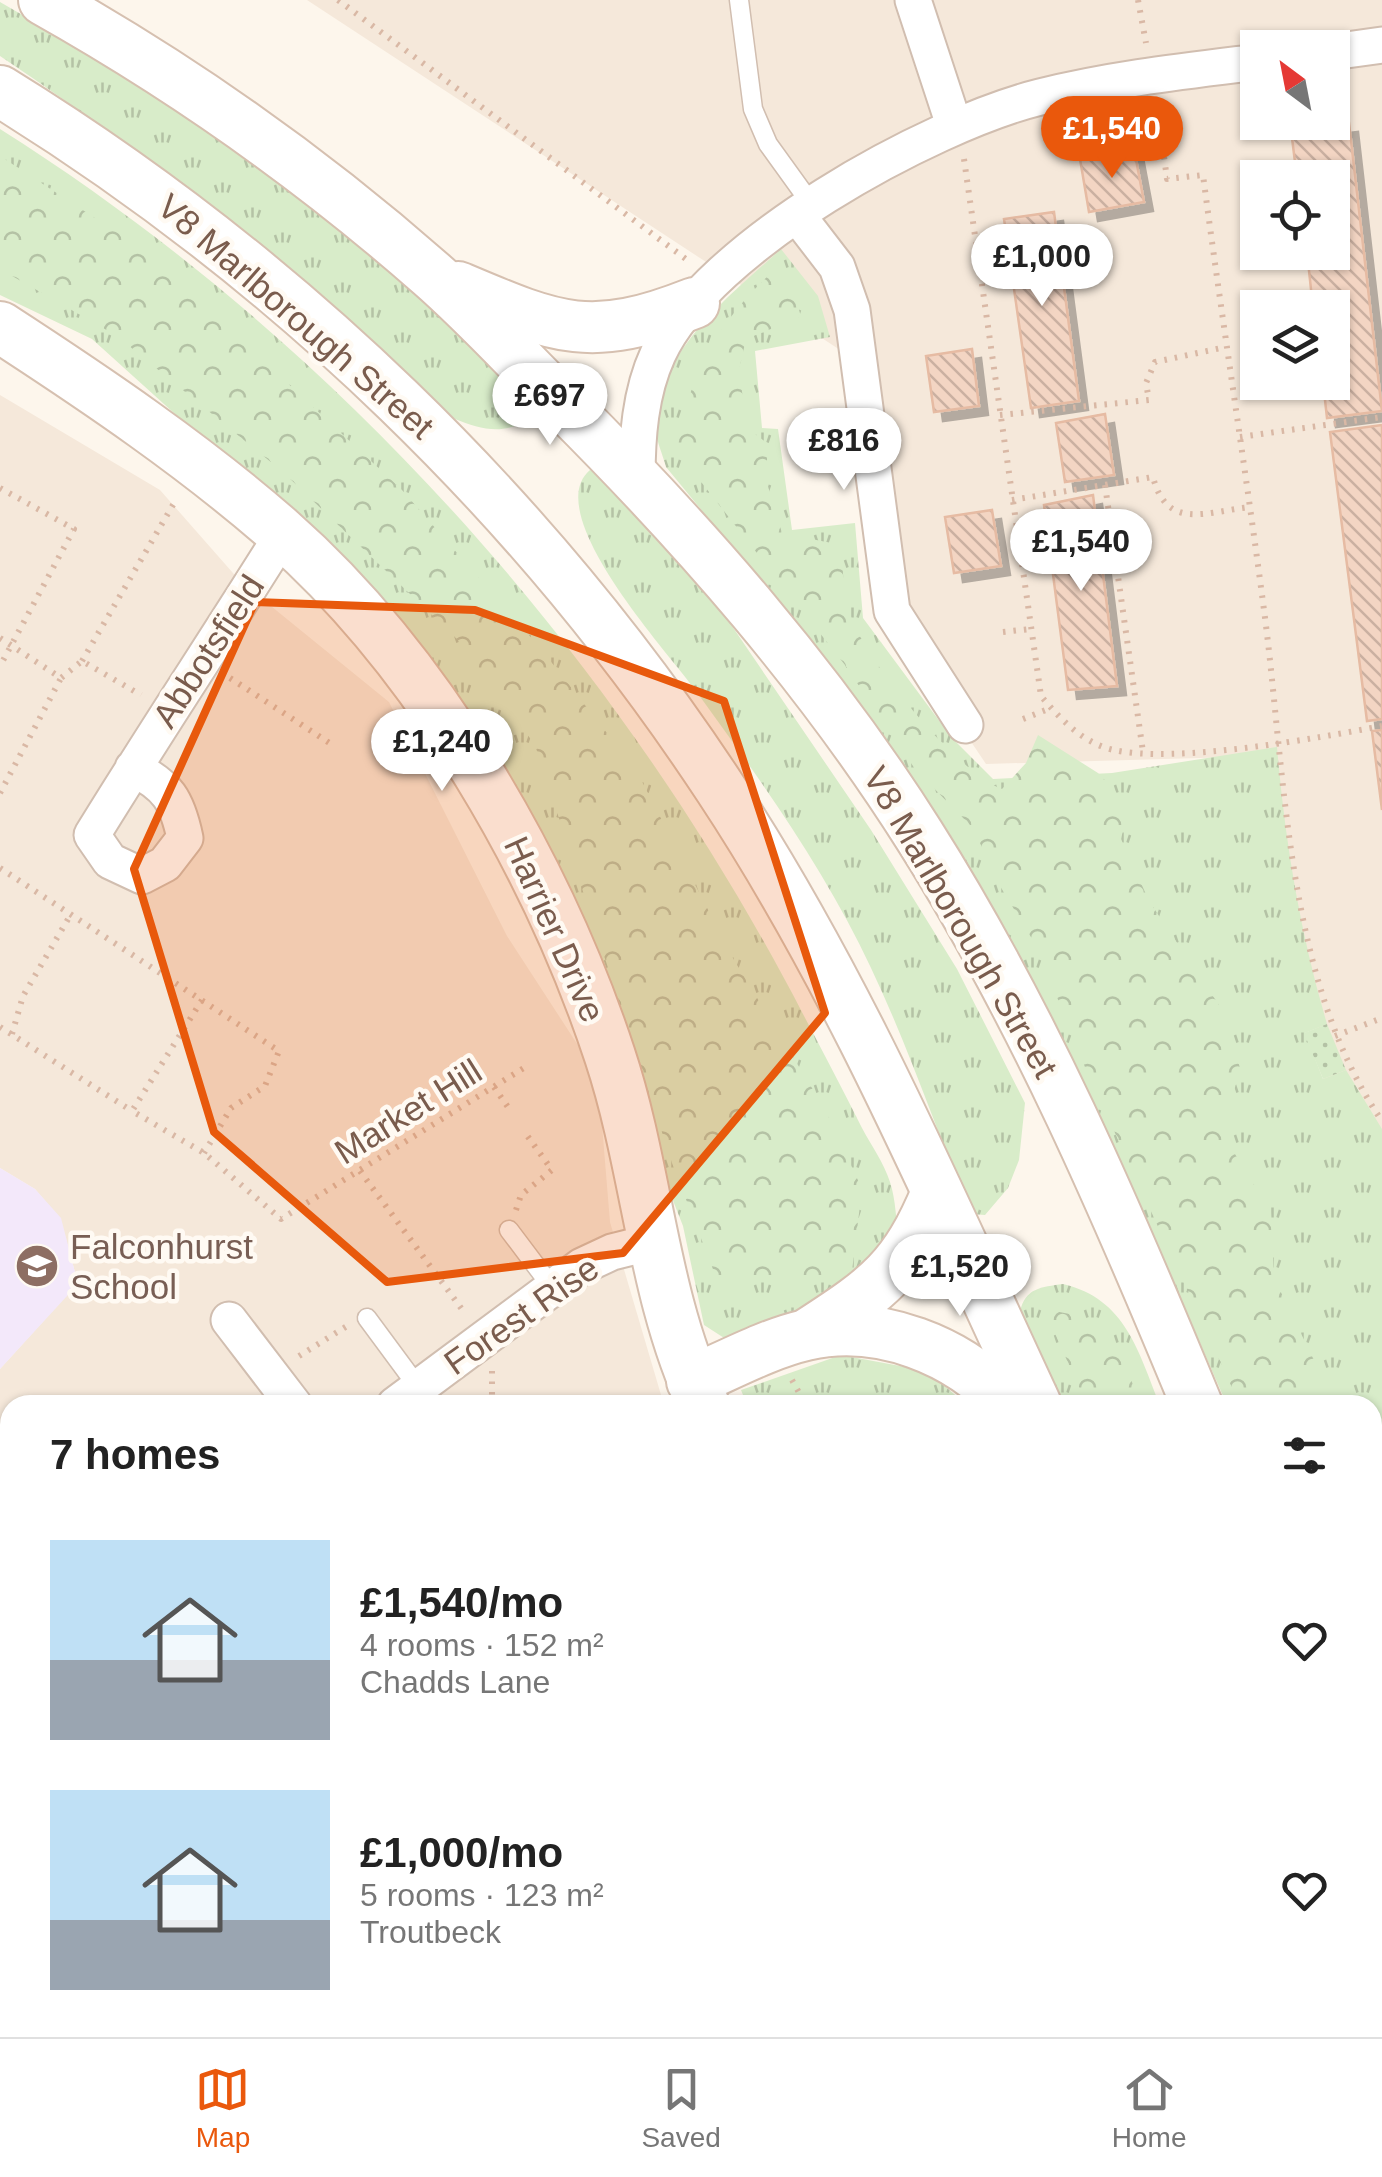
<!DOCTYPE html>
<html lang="en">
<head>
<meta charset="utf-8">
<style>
  body { margin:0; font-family:Arial,sans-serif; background:#f2f2f2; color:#222; height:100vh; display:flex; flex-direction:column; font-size:38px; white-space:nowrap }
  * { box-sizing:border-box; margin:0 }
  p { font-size:32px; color:#767676 }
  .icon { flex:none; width:55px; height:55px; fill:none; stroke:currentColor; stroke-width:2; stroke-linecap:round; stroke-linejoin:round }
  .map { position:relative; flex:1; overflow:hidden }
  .drawer { position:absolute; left:0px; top:1395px; width:1382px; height:642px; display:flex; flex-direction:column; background:#fff; border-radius:30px 30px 0 0; box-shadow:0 2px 8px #0004 }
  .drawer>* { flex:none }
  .needle { width:65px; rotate:328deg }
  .fabs { position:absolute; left:1240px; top:30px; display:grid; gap:20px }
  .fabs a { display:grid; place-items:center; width:110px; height:110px; border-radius:0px; background:#fff; box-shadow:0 2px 8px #0004; font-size:50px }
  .price { position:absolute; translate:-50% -85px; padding:0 22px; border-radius:35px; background:#fff; color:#222; font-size:32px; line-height:65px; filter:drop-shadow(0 2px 5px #0008) }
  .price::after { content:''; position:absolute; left:50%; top:60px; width:30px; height:22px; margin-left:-15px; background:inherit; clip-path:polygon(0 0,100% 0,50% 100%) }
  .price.on { background:#ea580c; color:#fff }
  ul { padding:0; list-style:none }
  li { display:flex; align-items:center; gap:30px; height:250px; padding:0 50px }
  li span { display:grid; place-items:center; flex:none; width:280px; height:200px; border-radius:0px; color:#555 }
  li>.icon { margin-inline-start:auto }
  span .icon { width:120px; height:120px; fill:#fffc; stroke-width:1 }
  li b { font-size:42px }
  h2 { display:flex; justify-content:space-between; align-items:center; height:120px; padding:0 50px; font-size:42px }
  .tabs { display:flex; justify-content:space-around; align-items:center; height:140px; border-top:2px solid #e0e0e0; background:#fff; font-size:28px; color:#767676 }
  .tabs a { display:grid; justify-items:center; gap:5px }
  .tabs .on { color:#ea580c }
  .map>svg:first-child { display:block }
  .residential { fill:#f5e8da; fill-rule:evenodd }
  .education { fill:#f3e8fa }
  .grass { fill:url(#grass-tufts) }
  .forest { fill:url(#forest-crowns) }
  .park { fill:url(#park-dots) }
  .building { fill:url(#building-back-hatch); stroke:#e6bba3; stroke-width:2.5; filter:url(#shadow) }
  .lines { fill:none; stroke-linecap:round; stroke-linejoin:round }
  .lane-casing { stroke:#d1beb0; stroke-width:21 }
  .street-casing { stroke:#d1beb0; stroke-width:39 }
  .secondary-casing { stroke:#d6c0b0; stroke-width:54 }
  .path { stroke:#d9b8a5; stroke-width:6; stroke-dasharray:2.5 8; stroke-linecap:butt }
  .lane { stroke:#fff; stroke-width:18 }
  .street { stroke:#fff; stroke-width:35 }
  .secondary { stroke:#fff; stroke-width:50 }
  .marked { fill:#e8590c; fill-opacity:0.2; stroke:#e8590c; stroke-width:8; stroke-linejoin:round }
  .labels { text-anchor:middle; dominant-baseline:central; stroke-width:9; stroke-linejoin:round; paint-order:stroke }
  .street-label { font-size:35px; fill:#7a5c4d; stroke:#fffaf3 }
  .education-label { font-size:35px; fill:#785e54; stroke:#fffaf3; text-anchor:start }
</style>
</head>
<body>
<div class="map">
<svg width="1382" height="2037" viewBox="0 0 1382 2037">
  <defs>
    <pattern id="grass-tufts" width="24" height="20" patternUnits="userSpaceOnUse" patternTransform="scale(2.5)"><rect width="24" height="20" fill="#d8ecc9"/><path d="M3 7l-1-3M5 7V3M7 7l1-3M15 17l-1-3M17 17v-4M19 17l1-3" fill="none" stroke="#b4c2a5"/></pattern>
    <pattern id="forest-crowns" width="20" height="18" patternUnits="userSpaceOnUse" patternTransform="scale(2.5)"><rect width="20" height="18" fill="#d8ecc9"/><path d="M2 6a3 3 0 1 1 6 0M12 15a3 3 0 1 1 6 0" fill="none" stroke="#b4c2a5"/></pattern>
    <pattern id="park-dots" width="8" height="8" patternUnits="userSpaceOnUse" patternTransform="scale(2.5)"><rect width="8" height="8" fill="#d8ecc9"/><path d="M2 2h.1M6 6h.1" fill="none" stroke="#b4c2a5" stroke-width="1.8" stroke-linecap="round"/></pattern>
    <pattern id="building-back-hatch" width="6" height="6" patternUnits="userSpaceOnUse" patternTransform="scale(2.5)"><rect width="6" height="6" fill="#f3d5c3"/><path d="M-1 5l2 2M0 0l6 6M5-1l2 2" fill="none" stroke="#cab0a1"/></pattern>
    <filter id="shadow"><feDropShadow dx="9" dy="9" stdDeviation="0" flood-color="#0004"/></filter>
  </defs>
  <rect width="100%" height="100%" fill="#fdf6ec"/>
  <g class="residential">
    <path d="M 307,0 L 1382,0 L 1382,1162 L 1330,1114 L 1269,756 L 986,764 L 887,617 L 869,369 ZM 1258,48 L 1332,48 L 1332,122 L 1258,122 ZM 1258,178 L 1332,178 L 1332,252 L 1258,252 ZM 1258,308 L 1332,308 L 1332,382 L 1258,382 Z"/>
    <path d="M 0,395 L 160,490 L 240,581 L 389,702 L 507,936 L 598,1076 L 610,1222 L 664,1405 L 10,1405 L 10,2028 L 486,2028 L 477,2037 L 0,2037 L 0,1369 L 78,1283 L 60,1218 L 35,1189 L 0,1168 Z"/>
    <path d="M 848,2028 L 1096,2028 L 1103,2037 L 835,2037 Z"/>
  </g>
  <path class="education" d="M 0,1168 L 35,1189 L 61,1218 L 78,1284 L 0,1369 Z"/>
  <g class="grass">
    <path d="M 0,2 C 68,41 136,81 201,124 C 321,204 429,303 532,403 L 530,417 C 507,436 481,430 455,419 C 310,287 163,165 0,56 Z"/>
    <path d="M 0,129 C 339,343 619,659 803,1014 C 823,1052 843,1090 862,1128 C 871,1145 884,1163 890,1182 C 896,1200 896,1222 899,1241 L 854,1290 L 735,1345 L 704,1325 L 683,1226 L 573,945 L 247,479 L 92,339 L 0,295 Z"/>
    <path d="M 781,249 L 818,296 L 830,337 L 755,351 L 762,428 L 778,429 L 792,530 L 855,523 L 863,618 L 952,738 L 993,779 L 1112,773 L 1277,747 C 1285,842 1300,932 1327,1024 L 1305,1033 L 1323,1079 L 1346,1070 L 1382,1129 L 1382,1740 L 1372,1722 L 1372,1405 L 1227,1405 C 1153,1237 1083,1064 988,906 C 895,749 782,607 666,467 C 663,455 656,441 656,429 C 656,351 730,296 781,249 Z"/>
    <path d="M 590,470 L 602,474 L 706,588 L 871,830 L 957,969 L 1025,1103 L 1019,1160 L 1008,1188 L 985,1215 L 971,1214 C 937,1132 909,1048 871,968 C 825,869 757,775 693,687 C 664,648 540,512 590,470 Z"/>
    <path d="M 1063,1284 C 1126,1299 1138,1351 1160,1405 L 1065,1405 L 1020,1312 C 1025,1288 1041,1287 1063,1284 Z"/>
    <path d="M 841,1355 L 927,1371 L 967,1405 L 747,1405 L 741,1390 Z"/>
  </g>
  <g class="forest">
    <path d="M 0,156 L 147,252 L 402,490 L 541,649 L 636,770 L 734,960 L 826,1111 L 862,1189 L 852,1271 L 799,1281 L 763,1274 L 721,1290 L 672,1163 L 535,745 L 460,642 L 283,472 L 117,336 L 0,269 Z"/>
    <path d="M 772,272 L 791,280 L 801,317 L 746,339 L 739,370 L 747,428 L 767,443 L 767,483 L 782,533 L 841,545 C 843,569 843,599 853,622 C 871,666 958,773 1002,789 L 1026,763 L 1038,735 L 1098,773 L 1129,806 L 1121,839 L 1149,901 L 1223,1011 L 1240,1068 L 1233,1095 L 1217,1125 L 1271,1212 L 1274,1278 L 1328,1389 L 1342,1405 L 1240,1405 L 1087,1072 L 1037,947 L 1000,886 L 973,828 L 915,769 L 845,665 L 676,450 C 691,372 714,327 772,272 Z"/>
    <path d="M 1044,1309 L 1085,1317 L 1116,1346 L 1142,1405 L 1087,1405 Z"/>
    <path d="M 1373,1441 L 1382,1452 L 1382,1711 L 1372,1691 Z"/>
    <path d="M 1162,2028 L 1291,2028 L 1299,2037 L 1168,2037 Z"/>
  </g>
  <g class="park">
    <path d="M 1327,1024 L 1346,1070 L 1323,1079 L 1304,1033 Z"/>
    <path d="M 497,2028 L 848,2028 L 835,2037 L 487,2037 Z"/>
  </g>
  <g class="building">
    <path d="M 1349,123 L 1382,411 L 1327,418 L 1323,382 L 1332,382 L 1332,308 L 1313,308 L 1307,252 L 1332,252 L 1332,178 L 1297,178 L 1291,130 Z"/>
    <path d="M 1134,149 L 1144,202 L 1089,212 L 1080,159 Z"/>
    <path d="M 1054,212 L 1079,401 L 1031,408 L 1004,219 Z"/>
    <path d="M 972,349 L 979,406 L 934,412 L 926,356 Z"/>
    <path d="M 1105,414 L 1114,475 L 1065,482 L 1056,423 Z"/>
    <path d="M 1382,425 L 1382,719 L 1367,721 L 1330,432 Z"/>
    <path d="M 1093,495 L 1117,686 L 1068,690 L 1044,505 Z"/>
    <path d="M 992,510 L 1001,566 L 954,573 L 945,517 Z"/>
    <path d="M 1382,730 L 1382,810 L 1372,731 Z"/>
  </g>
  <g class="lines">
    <g class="lane-casing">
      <g id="lane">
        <path d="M 739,0 L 753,109 L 768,144 L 812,205"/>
        <path d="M 509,1230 L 552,1287"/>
        <path d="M 367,1318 L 418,1387"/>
      </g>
    </g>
    <g class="street-casing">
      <g id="street">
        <path d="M 913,0 L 954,125"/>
        <path d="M 1332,52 L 1382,45"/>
        <path d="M 797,215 L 837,267 L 852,310 L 892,611 L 965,725"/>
        <path d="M 637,480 C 637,438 640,393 658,354 C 708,246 928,125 1040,97 C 1112,79 1185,71 1258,62"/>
        <path d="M 133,768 C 168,786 177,800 185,838 L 165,864 L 142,876 L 110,861 L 92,835 C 154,734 220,635 283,534"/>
        <path d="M 229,1320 L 294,1405"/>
        <path d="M 395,1405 L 582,1266 L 612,1252 L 656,1241"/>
        <path d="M 0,1618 L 10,1613"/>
        <path d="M 0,2017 L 10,2009"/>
      </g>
    </g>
    <g class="secondary-casing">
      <g id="secondary">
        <path d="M 44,0 C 181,77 313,170 431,274 C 478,315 520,362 564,405 C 696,537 819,677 919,835 C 1032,1013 1117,1211 1197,1405"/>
        <path d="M 0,91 C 287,268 535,507 720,788 C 847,980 939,1197 1036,1405"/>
        <path d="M 458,287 C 557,329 590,344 694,303"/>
        <path d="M 0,327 C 97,390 193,455 280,531 C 430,663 548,868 610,1056 C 648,1171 652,1295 704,1405"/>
        <path d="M 811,1332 C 879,1288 905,1269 937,1192"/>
        <path d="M 692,1381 C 729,1365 767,1344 806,1335 C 878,1318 960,1350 1008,1405"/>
        <path d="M 1372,1782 L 1382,1798"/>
        <path d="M 1141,2028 L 1147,2037"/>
        <path d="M 1370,2028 L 1377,2037"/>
      </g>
    </g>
    <g class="path">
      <path d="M 338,0 L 690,262"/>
      <path d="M 1138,0 L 1146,43"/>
      <path d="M 1157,105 L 1167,179 L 1203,175 C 1222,320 1245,465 1264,610 C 1286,776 1285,980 1382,1121"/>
      <path d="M 964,159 L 1041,696 C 1060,719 1084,744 1114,750 C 1175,764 1317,738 1382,726"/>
      <path d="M 1000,415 L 1149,400 L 1146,383 L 1155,362 L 1226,347"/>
      <path d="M 1240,437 L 1382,417"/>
      <path d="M 1105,485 L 1143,752"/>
      <path d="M 0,488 L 74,529 L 0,666"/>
      <path d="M 1012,500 L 1153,477 C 1167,532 1208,511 1251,507"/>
      <path d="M 1003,632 L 1030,629"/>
      <path d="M 0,638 L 61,678 L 82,661 L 141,695"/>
      <path d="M 82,661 L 177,498"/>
      <path d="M 230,678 L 334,746"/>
      <path d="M 1023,719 L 1051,708"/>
      <path d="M 0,793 L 61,678"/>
      <path d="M 0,868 L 279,1051 L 265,1086 L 231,1108 L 204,1153"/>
      <path d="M 202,1000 L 132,1111 L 204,1153 L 281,1219 L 527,1066"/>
      <path d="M 0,1027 L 132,1111"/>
      <path d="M 12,1034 L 23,996 L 71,914"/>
      <path d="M 1335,1036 L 1382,1018"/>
      <path d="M 494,1087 L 510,1110"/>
      <path d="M 360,1171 L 464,1312"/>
      <path d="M 516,1210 L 521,1195 L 552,1170 L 526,1134"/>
      <path d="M 299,1356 L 347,1326"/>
      <path d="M 492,1371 L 492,1405"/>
      <path d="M 792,1380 L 806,1405"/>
      <path d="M 628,2028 L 632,2037"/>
      <path d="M 929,2028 L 936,2037"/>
      <path d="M 481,2037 L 490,2028"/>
    </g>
    <use href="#lane" class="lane"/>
    <use href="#street" class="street"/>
    <use href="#secondary" class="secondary"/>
  </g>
  <path class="marked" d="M 255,602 L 475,610 L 724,701 L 825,1013 L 623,1253 L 387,1282 L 214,1132 L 134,869 Z"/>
  <defs>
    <g id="school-disc" transform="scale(2.25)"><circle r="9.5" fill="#8d6e63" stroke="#fffaf3"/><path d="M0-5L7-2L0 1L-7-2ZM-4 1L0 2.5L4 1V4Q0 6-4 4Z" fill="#fff"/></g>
  </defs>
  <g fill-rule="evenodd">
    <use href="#school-disc" x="37" y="1266"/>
  </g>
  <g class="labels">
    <g class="street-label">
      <text transform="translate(296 316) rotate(41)">V8 Marlborough Street</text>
      <text transform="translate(208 651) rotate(-57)">Abbotsfield</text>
      <text transform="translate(961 922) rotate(60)">V8 Marlborough Street</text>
      <text transform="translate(555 929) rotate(66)">Harrier Drive</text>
      <text transform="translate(408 1111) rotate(-32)">Market Hill</text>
      <text transform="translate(521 1315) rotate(-35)">Forest Rise</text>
    </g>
    <g class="education-label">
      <text x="70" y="1246">Falconhurst<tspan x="70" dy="40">School</tspan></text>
    </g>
  </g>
</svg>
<div class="fabs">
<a><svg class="needle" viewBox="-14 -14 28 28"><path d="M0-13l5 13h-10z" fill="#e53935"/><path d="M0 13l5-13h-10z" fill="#767676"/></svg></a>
<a><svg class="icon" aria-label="locate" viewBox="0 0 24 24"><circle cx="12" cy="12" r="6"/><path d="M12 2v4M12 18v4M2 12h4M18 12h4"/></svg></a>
<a><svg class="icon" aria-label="layers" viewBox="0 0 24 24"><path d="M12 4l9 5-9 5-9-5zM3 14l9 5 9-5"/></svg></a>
</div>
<b class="price on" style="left:1112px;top:181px">£1,540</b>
<b class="price" style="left:1042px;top:309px">£1,000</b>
<b class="price" style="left:550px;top:448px">£697</b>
<b class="price" style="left:844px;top:493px">£816</b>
<b class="price" style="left:1081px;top:594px">£1,540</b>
<b class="price" style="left:442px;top:794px">£1,240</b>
<b class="price" style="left:960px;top:1319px">£1,520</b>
<section class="drawer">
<h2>7 homes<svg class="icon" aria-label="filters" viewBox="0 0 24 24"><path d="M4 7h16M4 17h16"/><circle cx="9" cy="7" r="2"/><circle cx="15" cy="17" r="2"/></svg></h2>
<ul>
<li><span style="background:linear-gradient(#bfe0f5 60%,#9aa5b1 0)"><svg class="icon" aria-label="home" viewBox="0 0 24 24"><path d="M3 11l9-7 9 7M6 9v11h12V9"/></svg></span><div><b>£1,540/mo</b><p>4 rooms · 152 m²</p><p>Chadds Lane</p></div><svg class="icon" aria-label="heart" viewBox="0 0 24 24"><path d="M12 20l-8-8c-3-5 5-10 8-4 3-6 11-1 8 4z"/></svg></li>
<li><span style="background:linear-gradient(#bfe0f5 65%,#9aa5b1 0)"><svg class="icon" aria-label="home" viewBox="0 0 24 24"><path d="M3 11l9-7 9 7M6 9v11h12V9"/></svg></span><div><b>£1,000/mo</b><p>5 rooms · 123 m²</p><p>Troutbeck</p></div><svg class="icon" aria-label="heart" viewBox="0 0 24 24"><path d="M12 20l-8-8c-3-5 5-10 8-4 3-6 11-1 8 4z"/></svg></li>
</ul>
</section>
</div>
<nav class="tabs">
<a class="on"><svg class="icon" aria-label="map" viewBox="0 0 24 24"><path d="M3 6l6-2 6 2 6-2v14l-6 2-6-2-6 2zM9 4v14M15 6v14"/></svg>Map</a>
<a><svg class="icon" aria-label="saved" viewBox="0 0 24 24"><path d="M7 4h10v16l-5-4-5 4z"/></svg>Saved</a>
<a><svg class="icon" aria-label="home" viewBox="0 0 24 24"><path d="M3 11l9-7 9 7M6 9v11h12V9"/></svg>Home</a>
</nav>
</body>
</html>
